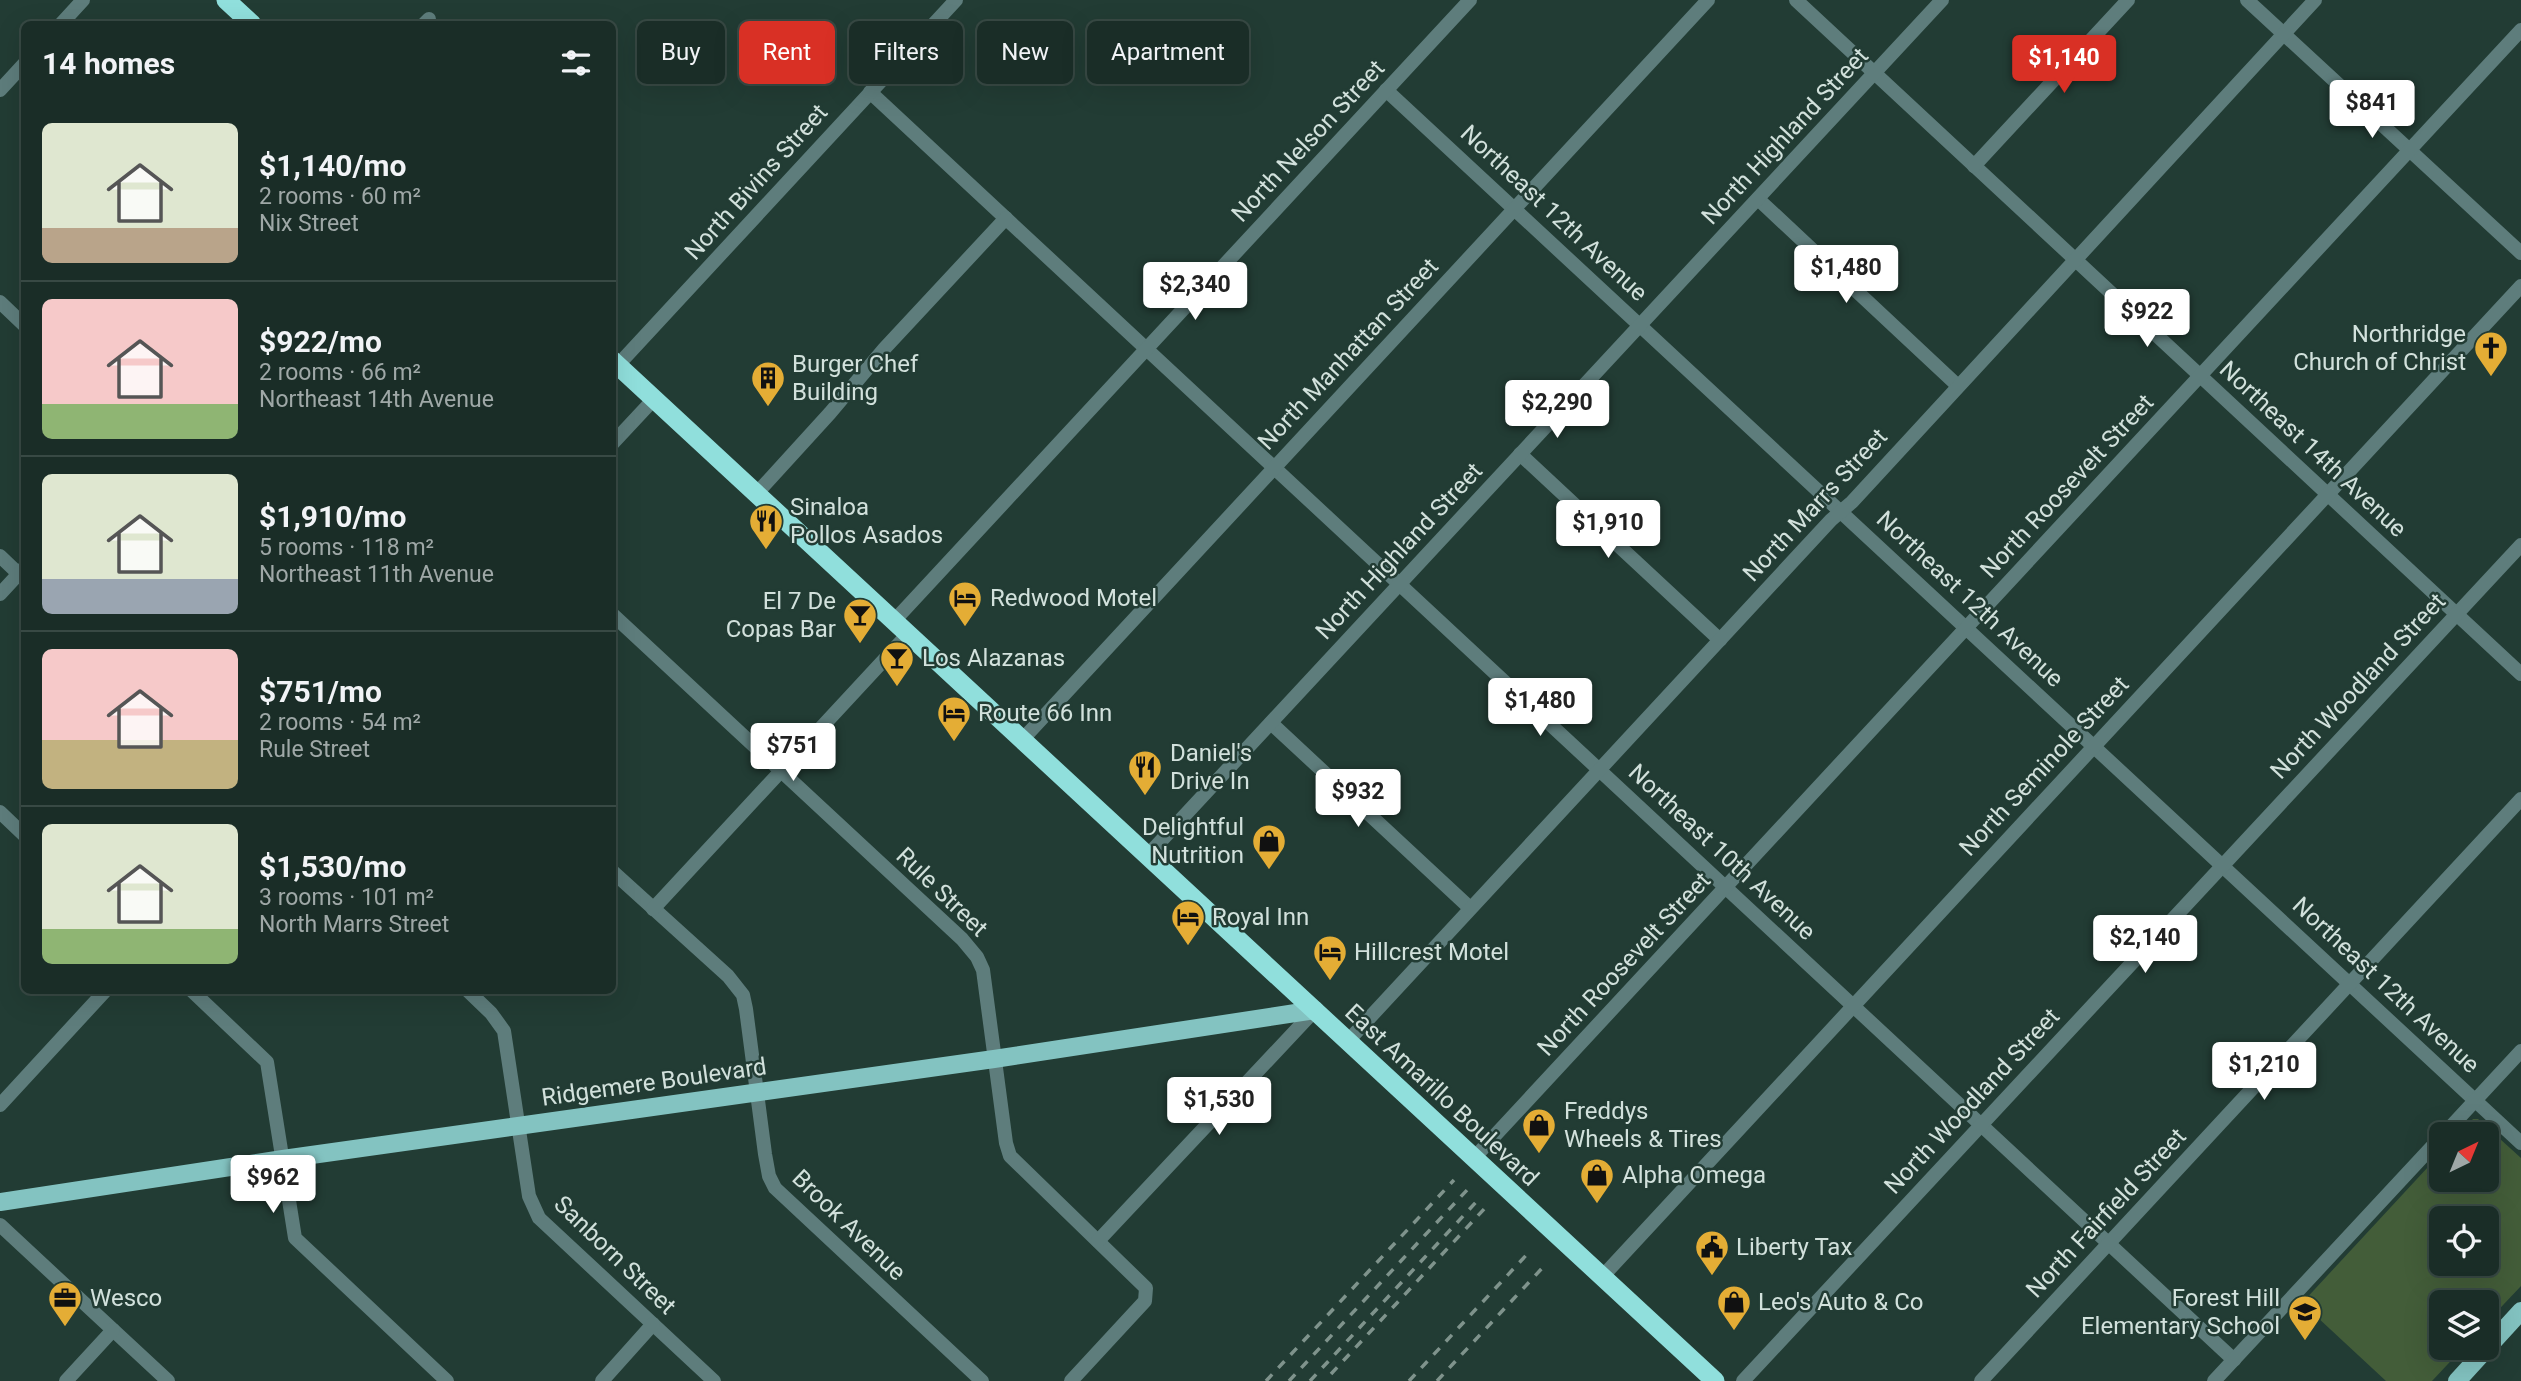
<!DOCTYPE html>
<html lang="en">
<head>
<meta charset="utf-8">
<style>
  body { margin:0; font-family:Roboto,sans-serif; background:#273933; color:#f1f3f6; height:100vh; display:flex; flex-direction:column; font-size:26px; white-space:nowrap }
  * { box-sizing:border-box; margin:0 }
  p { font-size:23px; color:#9fa8a7 }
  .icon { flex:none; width:38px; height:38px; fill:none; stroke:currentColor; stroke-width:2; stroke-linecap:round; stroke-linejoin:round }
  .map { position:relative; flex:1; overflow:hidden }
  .details { position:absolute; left:21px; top:21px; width:595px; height:973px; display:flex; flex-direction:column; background:#1a2d27; border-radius:10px; box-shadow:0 7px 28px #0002,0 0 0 2px #384944 }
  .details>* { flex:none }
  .top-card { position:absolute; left:637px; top:21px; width:665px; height:63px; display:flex; gap:14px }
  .needle { width:46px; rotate:43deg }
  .buttons { position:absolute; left:2429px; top:1122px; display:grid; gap:14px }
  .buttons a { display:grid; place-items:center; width:70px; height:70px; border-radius:10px; background:#1a2d27; box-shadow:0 7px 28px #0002,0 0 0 2px #384944; font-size:35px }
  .price { position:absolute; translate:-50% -60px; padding:0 16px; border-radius:7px; background:#fff; color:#222; font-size:23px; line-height:46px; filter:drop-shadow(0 2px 4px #0008) }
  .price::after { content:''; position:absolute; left:50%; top:42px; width:21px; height:16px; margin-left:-10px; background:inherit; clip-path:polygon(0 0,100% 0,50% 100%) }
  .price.active { background:#d93025; color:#fff }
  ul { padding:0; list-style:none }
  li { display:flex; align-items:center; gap:21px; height:175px; padding:0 21px }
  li+li { border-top:2px solid #384944 }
  li span { display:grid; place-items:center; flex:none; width:196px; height:140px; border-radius:10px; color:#555 }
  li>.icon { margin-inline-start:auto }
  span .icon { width:84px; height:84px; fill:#fffc; stroke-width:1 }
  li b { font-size:30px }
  h2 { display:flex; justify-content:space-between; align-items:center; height:84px; padding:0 21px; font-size:30px }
  .tag { padding:0 24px; border-radius:10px; background:#1a2d27; box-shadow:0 7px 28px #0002,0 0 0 2px #384944; font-size:24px; line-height:63px }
  .tag.active { background:#d93025; color:#fff }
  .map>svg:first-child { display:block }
  .green { fill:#435d39; fill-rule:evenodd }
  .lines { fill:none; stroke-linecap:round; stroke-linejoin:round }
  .minor { stroke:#5e7d7c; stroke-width:14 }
  .major { stroke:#83c3c1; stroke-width:18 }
  .highway { stroke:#90dfdc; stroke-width:19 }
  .rail { stroke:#7f938c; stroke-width:3.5; stroke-dasharray:9 9; stroke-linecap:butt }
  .labels { text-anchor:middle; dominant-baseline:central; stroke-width:5; stroke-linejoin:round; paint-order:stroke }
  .street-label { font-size:24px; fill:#d2e1dc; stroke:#223c34 }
  .poi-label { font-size:24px; fill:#d2e1dc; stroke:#223c34; text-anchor:start }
</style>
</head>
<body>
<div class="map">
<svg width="2521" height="1381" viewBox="0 0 2521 1381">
  <rect width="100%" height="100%" fill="#223c34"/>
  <path class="green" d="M 2473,1119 L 2478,1119 L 2521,1158 L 2521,1286 L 2487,1322 L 2487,1302 L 2441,1302 L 2441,1348 L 2463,1348 L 2432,1381 L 2386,1381 L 2302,1303 L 2441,1153 L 2441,1180 L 2487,1180 L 2487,1134 L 2459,1134 ZM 2441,1218 L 2487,1218 L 2487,1264 L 2441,1264 Z"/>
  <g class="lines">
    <g class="minor">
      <path d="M 1796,0 L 2521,674"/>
      <path d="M 2247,0 L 2521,253"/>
      <path d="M 61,24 L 83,0"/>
      <path d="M 424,24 L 429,19"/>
      <path d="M 0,90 L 24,64"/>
      <path d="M 1386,90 L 2521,1143"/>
      <path d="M 870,92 L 2234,1360"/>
      <path d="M 1974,166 L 2128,0"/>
      <path d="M 1758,199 L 1958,386"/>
      <path d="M 0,302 L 24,325"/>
      <path d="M 618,365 L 956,0"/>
      <path d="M 612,444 L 654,399"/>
      <path d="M 1520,454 L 1720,640"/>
      <path d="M 757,493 L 830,413 L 884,349 L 1006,218"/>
      <path d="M 0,556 L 24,579"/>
      <path d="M 0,594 L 24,568"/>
      <path d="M 612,614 L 962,939 L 977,957 L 983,970 L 1006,1143 L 1010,1156 L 1146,1288 L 1145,1301 L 1071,1381"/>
      <path d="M 894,621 L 1470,0"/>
      <path d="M 1271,723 L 1470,908"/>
      <path d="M 1022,740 L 1708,0"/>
      <path d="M 0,812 L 24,835"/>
      <path d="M 1147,856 L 1942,0"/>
      <path d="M 612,871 L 728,976 L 743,995 L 746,1009 L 765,1154 L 769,1176 L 775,1188 L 982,1381"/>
      <path d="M 653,909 L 908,634"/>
      <path d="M 191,990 L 267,1062 L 295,1238 L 447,1381"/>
      <path d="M 467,990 L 491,1013 L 504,1031 L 529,1196 L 539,1218 L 714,1381"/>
      <path d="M 1348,1041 L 1831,520 L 1852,502 L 2315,0"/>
      <path d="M 0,1105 L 106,990"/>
      <path d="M 2444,1134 L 2521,1051"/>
      <path d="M 1474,1158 L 2521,30"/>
      <path d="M 0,1225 L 168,1381"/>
      <path d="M 1098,1241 L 1315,1010"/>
      <path d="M 1602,1277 L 2521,286"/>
      <path d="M 66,1381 L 113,1330"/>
      <path d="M 602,1381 L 653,1324"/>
      <path d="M 1743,1381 L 2521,545"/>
      <path d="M 1981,1381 L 2521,799"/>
      <path d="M 2214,1381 L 2441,1137"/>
    </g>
    <g class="major">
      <path d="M 0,1202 L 283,1159 L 994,1059 L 1315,1010"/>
      <path d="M 2457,1381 L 2521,1311"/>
    </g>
    <g class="highway">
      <path d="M 226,0 L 252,24"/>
      <path d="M 612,360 L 1715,1381"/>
    </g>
    <g class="rail">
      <path d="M 1331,1374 L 1486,1207"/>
      <path d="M 1266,1381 L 1454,1180"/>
      <path d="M 1289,1381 L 1468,1189"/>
      <path d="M 1310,1381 L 1478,1200"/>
      <path d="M 1409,1381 L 1531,1250"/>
      <path d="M 1437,1381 L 1546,1264"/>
    </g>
  </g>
  <defs>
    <g id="church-pin" transform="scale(1.75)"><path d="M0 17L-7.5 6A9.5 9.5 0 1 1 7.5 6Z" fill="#e4ad35" stroke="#223c34"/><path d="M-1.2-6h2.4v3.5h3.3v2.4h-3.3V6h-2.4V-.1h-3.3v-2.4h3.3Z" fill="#111"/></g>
    <g id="building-pin" transform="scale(1.75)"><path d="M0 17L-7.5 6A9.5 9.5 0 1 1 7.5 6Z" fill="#e4ad35" stroke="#223c34"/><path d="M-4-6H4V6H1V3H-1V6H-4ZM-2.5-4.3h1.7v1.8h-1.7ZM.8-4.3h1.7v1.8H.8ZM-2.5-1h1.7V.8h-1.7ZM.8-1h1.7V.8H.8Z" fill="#111"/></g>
    <g id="restaurant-pin" transform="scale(1.75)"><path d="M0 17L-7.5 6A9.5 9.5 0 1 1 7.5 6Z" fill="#e4ad35" stroke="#223c34"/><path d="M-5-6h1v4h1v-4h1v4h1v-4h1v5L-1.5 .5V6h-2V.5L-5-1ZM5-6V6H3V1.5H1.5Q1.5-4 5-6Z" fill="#111"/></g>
    <g id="hotel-pin" transform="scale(1.75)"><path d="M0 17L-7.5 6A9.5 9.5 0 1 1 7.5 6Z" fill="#e4ad35" stroke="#223c34"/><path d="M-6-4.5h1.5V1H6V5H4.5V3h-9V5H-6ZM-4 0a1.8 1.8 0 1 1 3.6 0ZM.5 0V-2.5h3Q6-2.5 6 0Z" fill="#111"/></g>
    <g id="bar-pin" transform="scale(1.75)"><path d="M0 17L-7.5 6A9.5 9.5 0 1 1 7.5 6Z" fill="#e4ad35" stroke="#223c34"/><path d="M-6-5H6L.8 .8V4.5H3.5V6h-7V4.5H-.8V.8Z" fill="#111"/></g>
    <g id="shop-pin" transform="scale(1.75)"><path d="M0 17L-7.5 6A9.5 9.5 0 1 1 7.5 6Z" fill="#e4ad35" stroke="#223c34"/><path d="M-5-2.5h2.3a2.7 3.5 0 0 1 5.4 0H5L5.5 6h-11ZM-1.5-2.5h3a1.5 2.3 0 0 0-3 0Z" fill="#111"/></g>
    <g id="civic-pin" transform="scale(1.75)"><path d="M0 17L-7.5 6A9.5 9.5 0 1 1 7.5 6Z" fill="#e4ad35" stroke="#223c34"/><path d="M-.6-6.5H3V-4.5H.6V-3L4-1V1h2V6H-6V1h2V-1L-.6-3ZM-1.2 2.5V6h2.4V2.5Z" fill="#111"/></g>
    <g id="office-pin" transform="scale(1.75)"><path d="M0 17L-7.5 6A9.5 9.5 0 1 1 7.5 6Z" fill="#e4ad35" stroke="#223c34"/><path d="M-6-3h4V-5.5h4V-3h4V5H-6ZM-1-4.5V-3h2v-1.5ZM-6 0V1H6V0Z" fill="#111"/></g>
    <g id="school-pin" transform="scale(1.75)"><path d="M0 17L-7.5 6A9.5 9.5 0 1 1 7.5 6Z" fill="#e4ad35" stroke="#223c34"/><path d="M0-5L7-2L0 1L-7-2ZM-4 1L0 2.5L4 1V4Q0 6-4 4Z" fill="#111"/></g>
  </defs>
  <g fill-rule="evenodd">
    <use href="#church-pin" x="2491" y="348"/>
    <use href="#building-pin" x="768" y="378"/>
    <use href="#restaurant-pin" x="766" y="521"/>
    <use href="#hotel-pin" x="965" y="598"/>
    <use href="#bar-pin" x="860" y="615"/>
    <use href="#bar-pin" x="897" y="658"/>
    <use href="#hotel-pin" x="954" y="713"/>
    <use href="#restaurant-pin" x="1145" y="767"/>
    <use href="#shop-pin" x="1269" y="841"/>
    <use href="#hotel-pin" x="1188" y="917"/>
    <use href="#hotel-pin" x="1330" y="952"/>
    <use href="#shop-pin" x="1539" y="1125"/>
    <use href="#shop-pin" x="1597" y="1175"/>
    <use href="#civic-pin" x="1712" y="1247"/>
    <use href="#office-pin" x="65" y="1298"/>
    <use href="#shop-pin" x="1734" y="1302"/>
    <use href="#school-pin" x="2305" y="1312"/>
  </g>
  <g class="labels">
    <g class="street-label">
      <text transform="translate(1785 136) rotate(-47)">North Highland Street</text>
      <text transform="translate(1308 141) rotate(-47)">North Nelson Street</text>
      <text transform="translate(756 182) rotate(-48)">North Bivins Street</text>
      <text transform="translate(1554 213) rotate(43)">Northeast 12th Avenue</text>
      <text transform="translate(1348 354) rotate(-47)">North Manhattan Street</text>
      <text transform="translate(2313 449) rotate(43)">Northeast 14th Avenue</text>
      <text transform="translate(2067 486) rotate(-47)">North Roosevelt Street</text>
      <text transform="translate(1815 505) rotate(-47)">North Marrs Street</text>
      <text transform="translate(1399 551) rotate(-47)">North Highland Street</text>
      <text transform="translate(1970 599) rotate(43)">Northeast 12th Avenue</text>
      <text transform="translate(2358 686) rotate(-47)">North Woodland Street</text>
      <text transform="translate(2044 766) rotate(-47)">North Seminole Street</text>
      <text transform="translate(1722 852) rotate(43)">Northeast 10th Avenue</text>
      <text transform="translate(942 892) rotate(44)">Rule Street</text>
      <text transform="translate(1624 964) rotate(-47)">North Roosevelt Street</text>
      <text transform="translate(2386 985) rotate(43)">Northeast 12th Avenue</text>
      <text transform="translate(654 1082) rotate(-8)">Ridgemere Boulevard</text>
      <text transform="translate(1442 1095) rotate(43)">East Amarillo Boulevard</text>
      <text transform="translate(1972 1101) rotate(-47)">North Woodland Street</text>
      <text transform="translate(2106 1213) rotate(-47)">North Fairfield Street</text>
      <text transform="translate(849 1225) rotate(44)">Brook Avenue</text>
      <text transform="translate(615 1255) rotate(44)">Sanborn Street</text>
    </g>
    <g class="poi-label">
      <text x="2466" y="334" text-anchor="end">Northridge<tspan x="2466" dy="28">Church of Christ</tspan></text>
      <text x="792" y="364">Burger Chef<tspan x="792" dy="28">Building</tspan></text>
      <text x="790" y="507">Sinaloa<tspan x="790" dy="28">Pollos Asados</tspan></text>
      <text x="990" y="598">Redwood Motel</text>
      <text x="836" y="601" text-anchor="end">El 7 De<tspan x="836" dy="28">Copas Bar</tspan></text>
      <text x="922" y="658">Los Alazanas</text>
      <text x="978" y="713">Route 66 Inn</text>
      <text x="1170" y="753">Daniel's<tspan x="1170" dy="28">Drive In</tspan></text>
      <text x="1244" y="827" text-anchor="end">Delightful<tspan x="1244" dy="28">Nutrition</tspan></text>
      <text x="1212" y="917">Royal Inn</text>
      <text x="1354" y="952">Hillcrest Motel</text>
      <text x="1564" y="1111">Freddys<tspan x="1564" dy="28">Wheels &amp; Tires</tspan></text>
      <text x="1622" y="1175">Alpha Omega</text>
      <text x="1736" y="1247">Liberty Tax</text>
      <text x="90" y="1298">Wesco</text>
      <text x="2280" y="1298" text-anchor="end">Forest Hill<tspan x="2280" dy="28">Elementary School</tspan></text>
      <text x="1758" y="1302">Leo's Auto &amp; Co</text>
    </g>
  </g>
</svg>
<div class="buttons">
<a><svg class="needle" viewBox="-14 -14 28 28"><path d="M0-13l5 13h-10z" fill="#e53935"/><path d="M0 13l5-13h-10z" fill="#9fa8a7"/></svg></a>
<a><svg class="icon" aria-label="locate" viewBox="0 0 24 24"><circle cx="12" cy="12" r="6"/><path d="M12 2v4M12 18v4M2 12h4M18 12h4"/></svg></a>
<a><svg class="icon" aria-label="layers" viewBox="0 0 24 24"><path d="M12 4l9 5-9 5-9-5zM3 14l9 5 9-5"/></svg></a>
</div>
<b class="price active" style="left:2064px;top:95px">$1,140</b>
<b class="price" style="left:2372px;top:140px">$841</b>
<b class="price" style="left:1846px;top:305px">$1,480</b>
<b class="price" style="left:1195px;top:322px">$2,340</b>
<b class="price" style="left:2147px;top:349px">$922</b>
<b class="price" style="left:1557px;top:440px">$2,290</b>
<b class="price" style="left:1608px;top:560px">$1,910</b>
<b class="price" style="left:1540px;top:738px">$1,480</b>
<b class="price" style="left:793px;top:783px">$751</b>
<b class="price" style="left:1358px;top:829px">$932</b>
<b class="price" style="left:2145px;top:975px">$2,140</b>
<b class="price" style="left:2264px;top:1102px">$1,210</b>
<b class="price" style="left:1219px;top:1137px">$1,530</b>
<b class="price" style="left:273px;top:1215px">$962</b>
<div class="top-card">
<a class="tag">Buy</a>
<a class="tag active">Rent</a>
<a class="tag">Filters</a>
<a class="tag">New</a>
<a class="tag">Apartment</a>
</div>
<section class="details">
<h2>14 homes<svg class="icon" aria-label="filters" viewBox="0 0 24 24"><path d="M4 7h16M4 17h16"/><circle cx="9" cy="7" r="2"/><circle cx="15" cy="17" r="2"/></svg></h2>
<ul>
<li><span style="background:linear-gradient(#dfe7d0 75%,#b9a48a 0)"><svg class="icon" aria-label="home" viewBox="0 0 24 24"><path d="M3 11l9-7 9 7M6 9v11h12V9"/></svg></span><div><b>$1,140/mo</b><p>2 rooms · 60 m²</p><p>Nix Street</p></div></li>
<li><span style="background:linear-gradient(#f6c9c9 75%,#8fb573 0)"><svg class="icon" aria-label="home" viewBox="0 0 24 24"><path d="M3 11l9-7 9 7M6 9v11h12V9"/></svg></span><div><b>$922/mo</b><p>2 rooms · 66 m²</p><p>Northeast 14th Avenue</p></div></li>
<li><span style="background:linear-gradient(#dfe7d0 75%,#9aa5b1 0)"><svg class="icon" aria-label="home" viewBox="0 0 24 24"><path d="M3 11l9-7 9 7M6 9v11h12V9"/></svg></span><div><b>$1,910/mo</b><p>5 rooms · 118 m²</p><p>Northeast 11th Avenue</p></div></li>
<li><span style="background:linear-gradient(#f6c9c9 65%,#c2b280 0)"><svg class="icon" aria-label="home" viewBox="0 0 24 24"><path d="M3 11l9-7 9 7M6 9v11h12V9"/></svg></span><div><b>$751/mo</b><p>2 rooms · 54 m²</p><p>Rule Street</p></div></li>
<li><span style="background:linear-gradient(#dfe7d0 75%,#8fb573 0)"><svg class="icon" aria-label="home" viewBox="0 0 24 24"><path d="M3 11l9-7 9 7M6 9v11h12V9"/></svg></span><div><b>$1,530/mo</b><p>3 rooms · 101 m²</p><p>North Marrs Street</p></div></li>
</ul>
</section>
</div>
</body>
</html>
